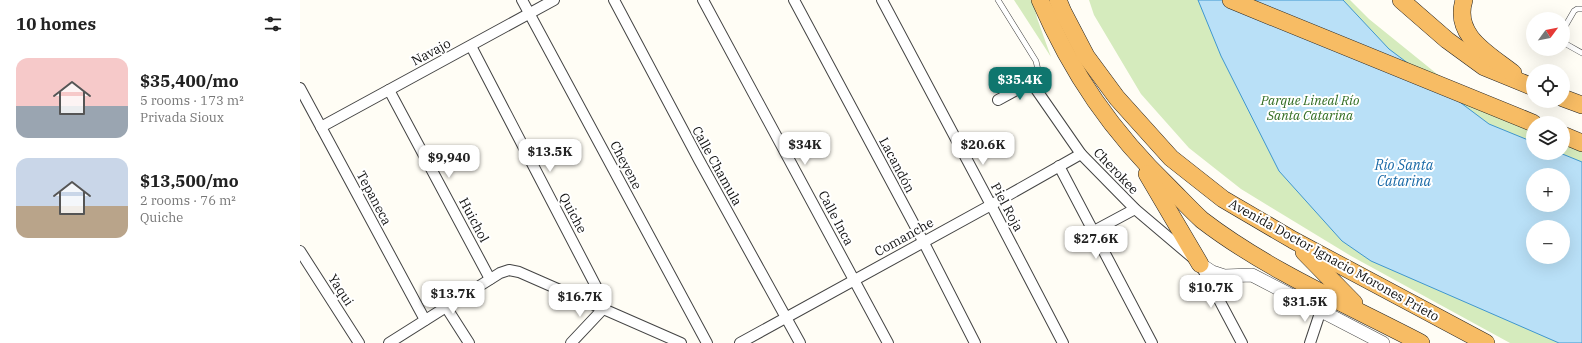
<!DOCTYPE html>
<html lang="en">
<head>
<meta charset="utf-8">
<style>
  body { margin:0; font-family:"IBM Plex Serif",serif; background:#f6f6f6; color:#222; height:100vh; display:flex; flex-direction:column; font-size:15px; white-space:nowrap }
  * { box-sizing:border-box; margin:0 }
  p { font-size:13px; color:#767676 }
  .icon { flex:none; width:22px; height:22px; fill:none; stroke:currentColor; stroke-width:2; stroke-linecap:round; stroke-linejoin:round }
  .map { position:relative; flex:1; overflow:hidden }
  .side { display:flex; flex-direction:column; background:#fff; width:300px }
  .side>* { flex:none }
  .needle { width:26px; rotate:58deg }
  .buttons { position:absolute; left:1226px; top:12px; display:grid; gap:8px }
  .buttons a { display:grid; place-items:center; width:44px; height:44px; border-radius:50%; background:#fff; box-shadow:0 4px 16px #0002; font-size:20px }
  .price { position:absolute; translate:-50% -34px; padding:0 9px; border-radius:8px; background:#fff; color:#222; font-size:13px; line-height:26px; filter:drop-shadow(0 1px 2px #0008) }
  .price::after { content:''; position:absolute; left:50%; top:24px; width:12px; height:9px; margin-left:-6px; background:inherit; clip-path:polygon(0 0,100% 0,50% 100%) }
  .price.current { background:#0f766e; color:#fff }
  ul { padding:0; list-style:none }
  li { display:flex; align-items:center; gap:12px; height:100px; padding:0 16px }
  li span { display:grid; place-items:center; flex:none; width:112px; height:80px; border-radius:12px; color:#555 }
  li>.icon { margin-inline-start:auto }
  span .icon { width:48px; height:48px; fill:#fffc; stroke-width:1 }
  li b { font-size:17px }
  h2 { display:flex; justify-content:space-between; align-items:center; height:48px; padding:0 16px; font-size:17px }
  main { display:flex; flex:1; min-height:0 }
  .map>svg:first-child { display:block }
  .green { fill:#d5ebbd; fill-rule:evenodd }
  .water { fill:#b9e0f7; stroke:#3f96cf; fill-rule:evenodd }
  .lines { fill:none; stroke-linecap:round; stroke-linejoin:round }
  .service-casing { stroke:#444; stroke-width:6 }
  .minor-casing { stroke:#444; stroke-width:12 }
  .tertiary-casing { stroke:#444; stroke-width:14 }
  .trunk-casing { stroke:#222; stroke-width:18 }
  .service { stroke:#fff; stroke-width:5 }
  .minor { stroke:#fff; stroke-width:10 }
  .tertiary { stroke:#fff; stroke-width:13 }
  .trunk { stroke:#f7bc64; stroke-width:17 }
  .labels { text-anchor:middle; dominant-baseline:central; stroke-width:4; stroke-linejoin:round; paint-order:stroke }
  .street-label { font-size:13px; fill:#111; stroke:#fff }
  .park-label { font-size:13px; font-style:italic; fill:#2f6b1f; stroke:#fff }
  .water-label { font-size:14px; font-style:italic; fill:#1768a6; stroke:#fff }
</style>
</head>
<body>
<main>
<section class="side">
<h2>10 homes<svg class="icon" aria-label="filters" viewBox="0 0 24 24"><path d="M4 7h16M4 17h16"/><circle cx="9" cy="7" r="2"/><circle cx="15" cy="17" r="2"/></svg></h2>
<ul>
<li><span style="background:linear-gradient(#f6c9c9 60%,#9aa5b1 0)"><svg class="icon" aria-label="home" viewBox="0 0 24 24"><path d="M3 11l9-7 9 7M6 9v11h12V9"/></svg></span><div><b>$35,400/mo</b><p>5 rooms · 173 m²</p><p>Privada Sioux</p></div></li>
<li><span style="background:linear-gradient(#c9d6e8 60%,#b9a48a 0)"><svg class="icon" aria-label="home" viewBox="0 0 24 24"><path d="M3 11l9-7 9 7M6 9v11h12V9"/></svg></span><div><b>$13,500/mo</b><p>2 rooms · 76 m²</p><p>Quiche</p></div></li>
</ul>
</section>
<div class="map">
<svg width="1282" height="343" viewBox="0 0 1282 343">
  <rect width="100%" height="100%" fill="#fffdf5"/>
  <g class="green">
    <path d="M 714,0 L 733,0 L 737,18 L 751,57 Z"/>
    <path d="M 789,0 L 1050,0 L 1069,19 L 1137,74 L 1216,122 L 1233,129 L 1233,153 L 1263,153 L 1263,142 L 1282,150 L 1282,343 L 1210,343 L 1051,256 L 941,189 L 889,148 L 841,94 L 794,15 ZM 1233,175 L 1263,175 L 1263,205 L 1233,205 ZM 1233,227 L 1263,227 L 1263,257 L 1233,257 Z"/>
  </g>
  <path class="water" d="M 898,0 L 1043,0 L 1089,49 L 1189,124 L 1233,142 L 1233,153 L 1260,153 L 1282,162 L 1282,343 L 1259,343 L 1071,261 L 1042,241 L 979,171 L 921,56 ZM 1233,175 L 1263,175 L 1263,205 L 1233,205 ZM 1233,227 L 1263,227 L 1263,257 L 1233,257 Z"/>
  <g class="lines">
    <g class="service-casing">
      <g id="service">
        <path d="M 698,0 L 736,61 L 738,70 L 731,82"/>
        <path d="M 1263,30 L 1274,11 L 1277,9 L 1282,9"/>
        <path d="M 1263,40 L 1266,44 L 1282,53"/>
      </g>
    </g>
    <g class="minor-casing">
      <g id="minor">
        <path d="M 222,0 L 407,343"/>
        <path d="M 314,0 L 399,160 L 500,343"/>
        <path d="M 403,0 L 588,343"/>
        <path d="M 494,0 L 623,241 L 675,343"/>
        <path d="M 582,0 L 691,205 L 763,343"/>
        <path d="M 171,46 L 300,294 L 303,309 L 271,343"/>
        <path d="M 0,88 L 125,320"/>
        <path d="M 89,90 L 190,279"/>
        <path d="M 698,100 L 731,82 L 781,154 L 835,209 L 900,264 L 942,343"/>
        <path d="M 21,127 L 254,0"/>
        <path d="M 759,166 L 852,343"/>
        <path d="M 794,231 L 835,209"/>
        <path d="M 0,251 L 59,343"/>
        <path d="M 146,307 L 169,343"/>
        <path d="M 89,343 L 200,273 L 209,270 L 219,272 L 381,343"/>
        <path d="M 440,343 L 691,205 L 781,154"/>
        <path d="M 1010,343 L 1021,310"/>
      </g>
    </g>
    <g class="tertiary-casing">
      <path id="tertiary" d="M 900,264 L 912,272 L 924,276 L 952,275 L 1083,343"/>
    </g>
    <g class="trunk-casing">
      <g id="trunk">
        <path d="M 740,0 C 772,74 812,132 870,188 C 880,198 891,210 902,220 C 967,270 1048,305 1121,343"/>
        <path d="M 758,0 L 763,12 L 786,56 L 817,98 L 871,158 L 923,199 L 993,240 L 1186,343"/>
        <path d="M 931,0 L 1233,123"/>
        <path d="M 1101,0 L 1147,40 L 1184,67 L 1233,87"/>
        <path d="M 1164,0 C 1153,36 1189,54 1213,73"/>
        <path d="M 1263,98 L 1282,105"/>
        <path d="M 1263,135 L 1282,143"/>
        <path d="M 847,174 L 900,264"/>
        <path d="M 1004,252 L 1054,303"/>
      </g>
    </g>
    <use href="#service" class="service"/>
    <use href="#minor" class="minor"/>
    <use href="#tertiary" class="tertiary"/>
    <use href="#trunk" class="trunk"/>
  </g>
  <g class="labels">
    <g class="street-label">
      <text transform="translate(131 52) rotate(-28)">Navajo</text>
      <text transform="translate(326 165) rotate(62)">Cheyene</text>
      <text transform="translate(597 165) rotate(62)">Lacandón</text>
      <text transform="translate(417 166) rotate(61)">Calle Chamula</text>
      <text transform="translate(816 171) rotate(46)">Cherokee</text>
      <text transform="translate(74 198) rotate(62)">Tepaneca</text>
      <text transform="translate(707 207) rotate(62)">Piel Roja</text>
      <text transform="translate(273 213) rotate(62)">Quiche</text>
      <text transform="translate(536 218) rotate(62)">Calle Inca</text>
      <text transform="translate(174 220) rotate(62)">Huichol</text>
      <text transform="translate(604 237) rotate(-29)">Comanche</text>
      <text transform="translate(1034 260) rotate(29)">Avenida Doctor Ignacio Morones Prieto</text>
      <text transform="translate(41 290) rotate(57)">Yaqui</text>
    </g>
    <g class="park-label">
      <text x="1010" y="100">Parque Lineal Río<tspan x="1010" dy="15">Santa Catarina</tspan></text>
    </g>
    <g class="water-label">
      <text x="1104" y="165">Río Santa<tspan x="1104" dy="16">Catarina</tspan></text>
    </g>
  </g>
</svg>
<div class="buttons">
<a><svg class="needle" viewBox="-14 -14 28 28"><path d="M0-13l5 13h-10z" fill="#e53935"/><path d="M0 13l5-13h-10z" fill="#767676"/></svg></a>
<a><svg class="icon" aria-label="locate" viewBox="0 0 24 24"><circle cx="12" cy="12" r="6"/><path d="M12 2v4M12 18v4M2 12h4M18 12h4"/></svg></a>
<a><svg class="icon" aria-label="layers" viewBox="0 0 24 24"><path d="M12 4l9 5-9 5-9-5zM3 14l9 5 9-5"/></svg></a>
<a>+</a>
<a>−</a>
</div>
<b class="price current" style="left:720px;top:101px">$35.4K</b>
<b class="price" style="left:505px;top:166px">$34K</b>
<b class="price" style="left:683px;top:166px">$20.6K</b>
<b class="price" style="left:250px;top:173px">$13.5K</b>
<b class="price" style="left:149px;top:179px">$9,940</b>
<b class="price" style="left:796px;top:260px">$27.6K</b>
<b class="price" style="left:911px;top:309px">$10.7K</b>
<b class="price" style="left:153px;top:315px">$13.7K</b>
<b class="price" style="left:280px;top:318px">$16.7K</b>
<b class="price" style="left:1005px;top:323px">$31.5K</b>
</div>
</main>
</body>
</html>
